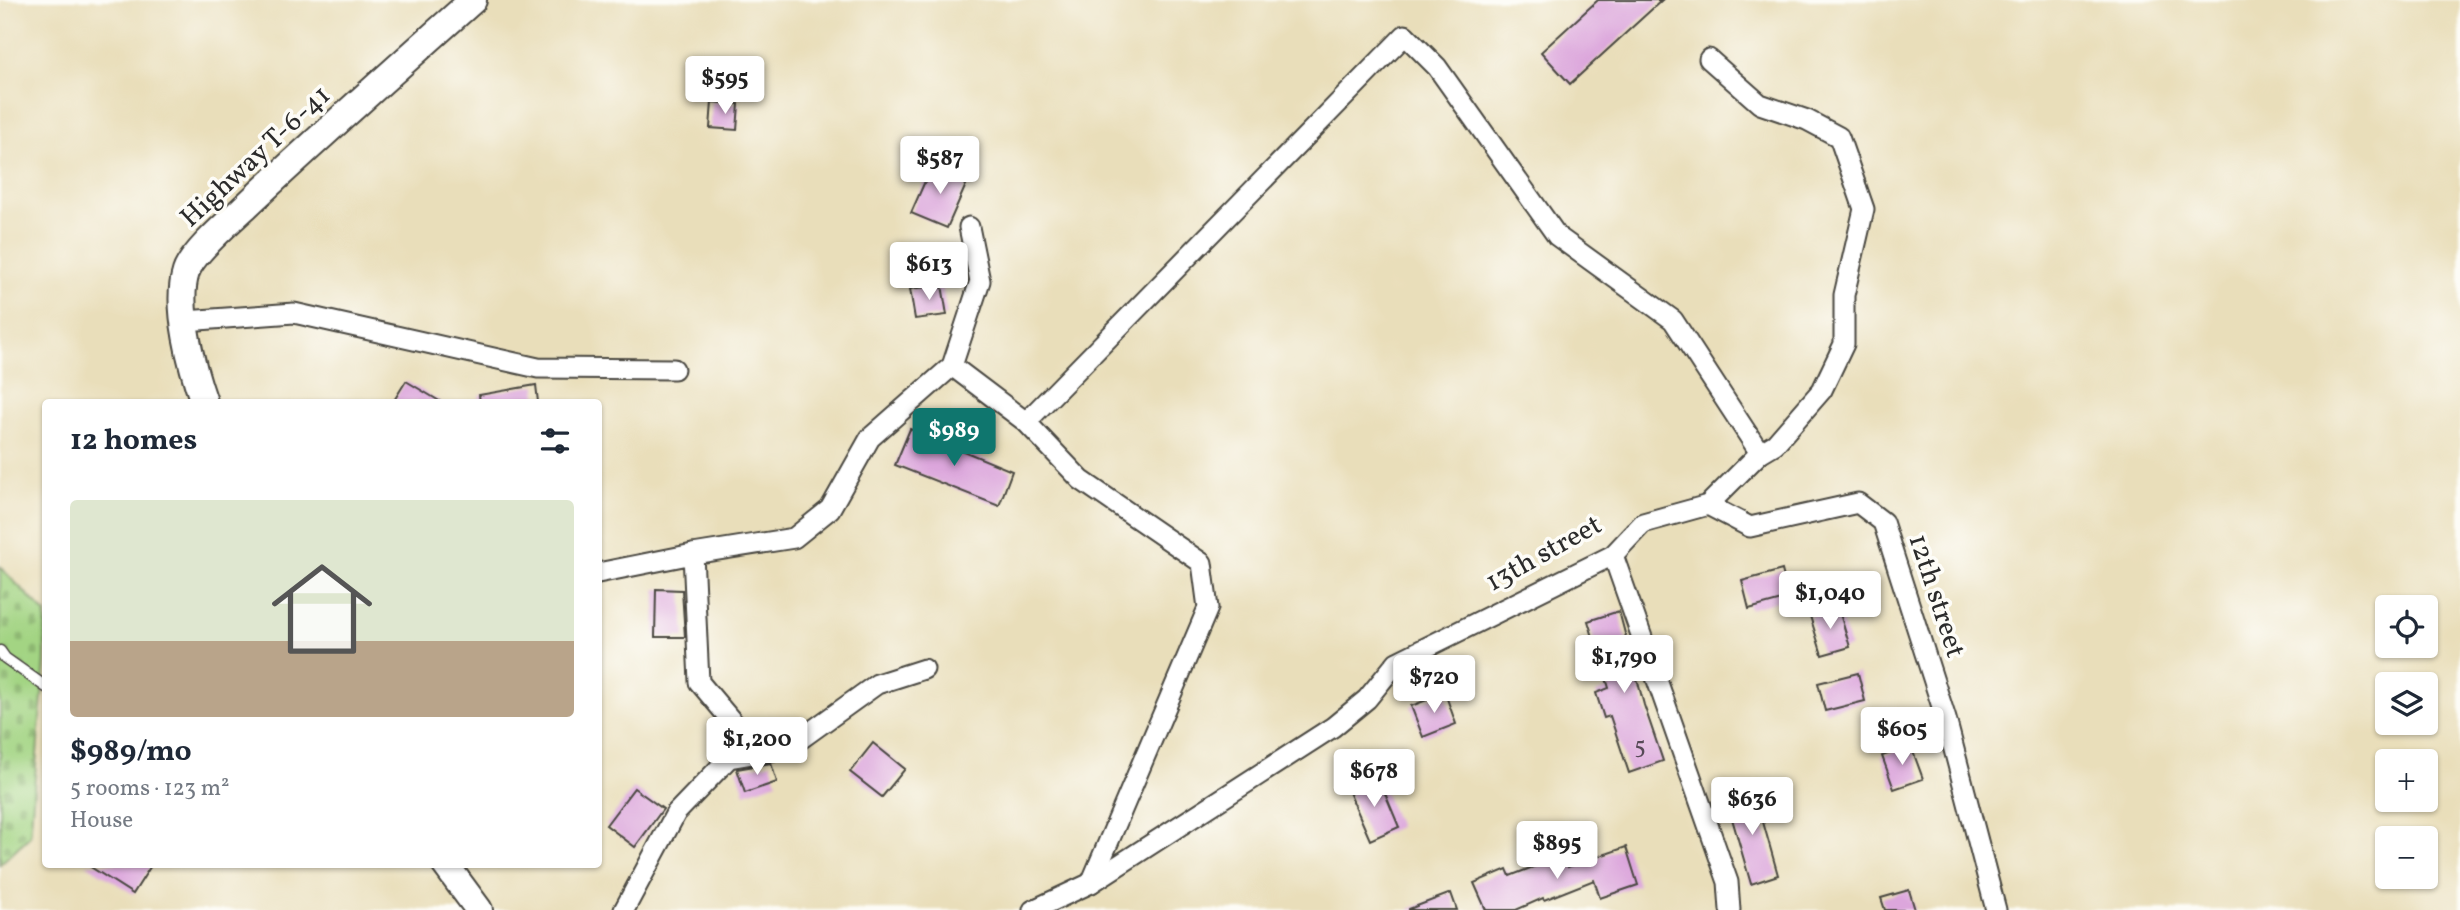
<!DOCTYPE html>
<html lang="en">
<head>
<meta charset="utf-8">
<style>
  body { margin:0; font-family:Vollkorn,serif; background:#f2f2f3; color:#1f2937; height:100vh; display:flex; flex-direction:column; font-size:26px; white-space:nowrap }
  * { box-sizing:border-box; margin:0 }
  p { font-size:23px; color:#747a83 }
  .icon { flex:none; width:38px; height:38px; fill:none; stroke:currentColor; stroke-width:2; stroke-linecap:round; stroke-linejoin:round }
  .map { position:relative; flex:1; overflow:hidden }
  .drawer { position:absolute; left:42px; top:399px; width:560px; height:469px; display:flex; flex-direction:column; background:#fff; border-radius:7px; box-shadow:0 2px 5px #0004 }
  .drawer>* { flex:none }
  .buttons { position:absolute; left:2375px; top:595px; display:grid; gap:14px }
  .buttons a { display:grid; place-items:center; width:63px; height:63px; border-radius:7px; background:#fff; box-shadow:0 2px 5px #0004; font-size:35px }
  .price { position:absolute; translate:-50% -60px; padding:0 16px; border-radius:7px; background:#fff; color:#222; font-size:23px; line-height:46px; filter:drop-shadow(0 2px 4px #0008) }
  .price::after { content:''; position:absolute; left:50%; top:42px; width:21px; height:16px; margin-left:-10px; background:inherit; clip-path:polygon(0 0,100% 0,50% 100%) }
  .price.active { background:#0f766e; color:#fff }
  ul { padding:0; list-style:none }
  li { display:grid; align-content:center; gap:14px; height:371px; padding:0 28px }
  li span { display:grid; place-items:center; height:217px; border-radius:7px; color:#555 }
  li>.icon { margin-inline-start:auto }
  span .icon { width:126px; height:126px; fill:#fffc; stroke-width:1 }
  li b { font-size:30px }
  h2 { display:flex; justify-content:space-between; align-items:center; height:84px; padding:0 28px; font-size:30px }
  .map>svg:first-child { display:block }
  .cemetery { fill:url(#cemetery-stones); stroke:#678057; stroke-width:2 }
  .building { fill:#dca6dc }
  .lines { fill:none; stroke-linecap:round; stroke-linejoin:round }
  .lane-casing { stroke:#484640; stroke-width:13 }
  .street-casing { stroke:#484640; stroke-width:23 }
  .secondary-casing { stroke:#484640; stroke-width:30 }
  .lane { stroke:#fff; stroke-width:10 }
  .street { stroke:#fff; stroke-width:19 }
  .secondary { stroke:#fff; stroke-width:26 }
  .labels { text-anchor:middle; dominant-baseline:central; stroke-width:7; stroke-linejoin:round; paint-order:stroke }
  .number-label { font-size:24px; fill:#574a57 }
  .street-label { font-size:28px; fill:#2b2b2b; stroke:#fdfcf7 }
</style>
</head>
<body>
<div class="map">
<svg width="2460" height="910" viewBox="0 0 2460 910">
  <defs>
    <pattern id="cemetery-stones" width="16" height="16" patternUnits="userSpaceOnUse" patternTransform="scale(1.75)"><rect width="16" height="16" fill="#a3d483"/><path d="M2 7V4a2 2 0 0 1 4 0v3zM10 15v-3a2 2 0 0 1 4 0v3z" fill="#8cb671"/></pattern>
  </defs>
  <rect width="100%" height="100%" fill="#fdfcf7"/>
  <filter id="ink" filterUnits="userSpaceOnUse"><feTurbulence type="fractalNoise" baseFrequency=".0143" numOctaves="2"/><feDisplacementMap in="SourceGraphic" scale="14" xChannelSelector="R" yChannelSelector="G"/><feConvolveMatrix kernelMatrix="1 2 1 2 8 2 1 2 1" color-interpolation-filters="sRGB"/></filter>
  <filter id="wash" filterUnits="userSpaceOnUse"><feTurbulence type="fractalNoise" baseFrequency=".00686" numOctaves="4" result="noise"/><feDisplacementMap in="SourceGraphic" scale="28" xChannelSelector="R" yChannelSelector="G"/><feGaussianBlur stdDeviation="1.57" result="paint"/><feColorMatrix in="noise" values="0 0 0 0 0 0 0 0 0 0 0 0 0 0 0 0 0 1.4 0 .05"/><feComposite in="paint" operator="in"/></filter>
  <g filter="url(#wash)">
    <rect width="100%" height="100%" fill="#e9deba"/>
    <path class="cemetery" d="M 0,567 L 46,614 L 45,662 L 30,836 L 0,864 Z"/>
    <g id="blocks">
      <g class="building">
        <path d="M 1598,0 L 1662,0 L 1570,84 L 1541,52 Z"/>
        <path d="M 712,102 L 739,104 L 737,130 L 710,128 Z"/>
        <path d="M 933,163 L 969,178 L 947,228 L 911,213 Z"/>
        <path d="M 942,285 L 947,315 L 915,319 L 910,289 Z"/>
        <path d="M 406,381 L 441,402 L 393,402 Z"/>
        <path d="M 536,385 L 538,402 L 480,402 L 479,395 Z"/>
        <path d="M 910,429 L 1012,471 L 999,506 L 895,465 Z"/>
        <path d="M 1782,570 L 1789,598 L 1749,609 L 1742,581 Z"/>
        <path d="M 656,589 L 682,590 L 685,637 L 655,637 Z"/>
        <path d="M 1838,607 L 1850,647 L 1822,655 L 1810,616 Z"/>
        <path d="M 1619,611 L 1644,705 L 1663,761 L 1629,773 L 1610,716 L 1604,718 L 1596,693 L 1609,688 L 1588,621 Z"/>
        <path d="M 1858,673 L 1865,701 L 1825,711 L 1818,683 Z"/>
        <path d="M 1445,693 L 1456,724 L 1423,737 L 1411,706 Z"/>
        <path d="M 873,743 L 905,769 L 882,797 L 850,772 Z"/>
        <path d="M 1911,746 L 1923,779 L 1894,789 L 1882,756 Z"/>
        <path d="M 771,763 L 777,782 L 745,793 L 737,769 Z"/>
        <path d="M 1379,779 L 1399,827 L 1370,840 L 1349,792 Z"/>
        <path d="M 634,788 L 663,809 L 635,847 L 606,825 Z"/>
        <path d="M 1754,790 L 1778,875 L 1751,884 L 1726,798 Z"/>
        <path d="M 1626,847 L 1638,885 L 1600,898 L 1594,880 L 1544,900 L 1543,898 L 1516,910 L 1486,910 L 1474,883 L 1507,869 L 1510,876 L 1564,855 L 1568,867 Z"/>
        <path d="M 86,864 L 152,864 L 133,894 Z"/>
        <path d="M 1909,890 L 1915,910 L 1885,910 L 1881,898 Z"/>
        <path d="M 1451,893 L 1457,910 L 1409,910 L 1409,909 Z"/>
      </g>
    </g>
  </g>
  <g filter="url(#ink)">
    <use href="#blocks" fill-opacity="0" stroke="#484640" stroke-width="2"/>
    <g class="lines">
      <g class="lane-casing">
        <path id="lane" d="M 0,651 L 5,658 L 46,687"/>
      </g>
      <g class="street-casing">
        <g id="street">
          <path d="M 185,321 L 294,313 L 538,368 L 674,369"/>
          <path d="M 952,366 L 1026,422 L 1081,480 L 1202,563 L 1208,608 L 1091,883"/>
          <path d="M 1026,422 L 1405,35 L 1437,67 L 1557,236 L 1673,320 L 1760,453"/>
          <path d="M 1708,505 L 1750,527 L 1858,503 L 1883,522 L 1946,719 L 1996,910"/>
          <path d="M 693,554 L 699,682 L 736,726 L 729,758"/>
          <path d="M 1613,555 L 1728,882 L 1730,910"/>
          <path d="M 598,573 L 693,554 L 794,538 L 830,509 L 870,438 L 952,366 L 980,281 L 969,227"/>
          <path d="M 624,910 L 676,813 L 729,758 L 788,748 L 877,684 L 924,669"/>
          <path d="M 1033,910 L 1091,883 L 1333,727 L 1367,699 L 1397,662 L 1613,555 L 1643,523 L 1708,505 L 1760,453 L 1775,444 L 1822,390 L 1844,344 L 1844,295 L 1864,209 L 1839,137 L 1807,120 L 1760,104 L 1709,59"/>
        </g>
      </g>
      <g class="secondary-casing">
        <g id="secondary">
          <path d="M 204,402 C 192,368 175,306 186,272 C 192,253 231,220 247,205 C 321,135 397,68 473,0"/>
          <path d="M 445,864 L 479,910"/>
        </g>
      </g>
      <use href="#lane" class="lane"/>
      <use href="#street" class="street"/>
      <use href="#secondary" class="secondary"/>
    </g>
  </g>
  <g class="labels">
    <g class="number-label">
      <text x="1640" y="747">5</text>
    </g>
    <g class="street-label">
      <text transform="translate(256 157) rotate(-43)">Highway T-6-41</text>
      <text transform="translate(1544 554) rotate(-29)">13th street</text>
      <text transform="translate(1936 596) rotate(72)">12th street</text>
    </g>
  </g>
</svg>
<div class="buttons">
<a><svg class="icon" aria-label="locate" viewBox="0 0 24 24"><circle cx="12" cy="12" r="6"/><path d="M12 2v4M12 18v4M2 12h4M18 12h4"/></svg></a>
<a><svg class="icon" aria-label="layers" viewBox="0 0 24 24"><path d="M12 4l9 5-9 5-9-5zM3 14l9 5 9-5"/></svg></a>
<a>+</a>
<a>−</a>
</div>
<b class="price" style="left:725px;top:116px">$595</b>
<b class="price" style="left:940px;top:196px">$587</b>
<b class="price" style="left:929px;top:302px">$613</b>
<b class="price active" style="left:954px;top:468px">$989</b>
<b class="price" style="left:1830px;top:631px">$1,040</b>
<b class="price" style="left:1624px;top:695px">$1,790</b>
<b class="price" style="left:1434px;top:715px">$720</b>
<b class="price" style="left:1902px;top:767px">$605</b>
<b class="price" style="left:757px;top:777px">$1,200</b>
<b class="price" style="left:1374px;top:809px">$678</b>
<b class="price" style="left:1752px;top:837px">$636</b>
<b class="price" style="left:1557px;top:881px">$895</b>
<section class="drawer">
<h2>12 homes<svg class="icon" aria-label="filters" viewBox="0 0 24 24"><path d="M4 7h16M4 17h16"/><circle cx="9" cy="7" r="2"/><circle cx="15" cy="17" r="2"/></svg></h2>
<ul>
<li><span style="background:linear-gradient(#dfe7d0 65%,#b9a48a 0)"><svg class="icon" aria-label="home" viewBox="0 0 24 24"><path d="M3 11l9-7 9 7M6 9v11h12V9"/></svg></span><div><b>$989/mo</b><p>5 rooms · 123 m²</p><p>House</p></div></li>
</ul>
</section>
</div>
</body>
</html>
